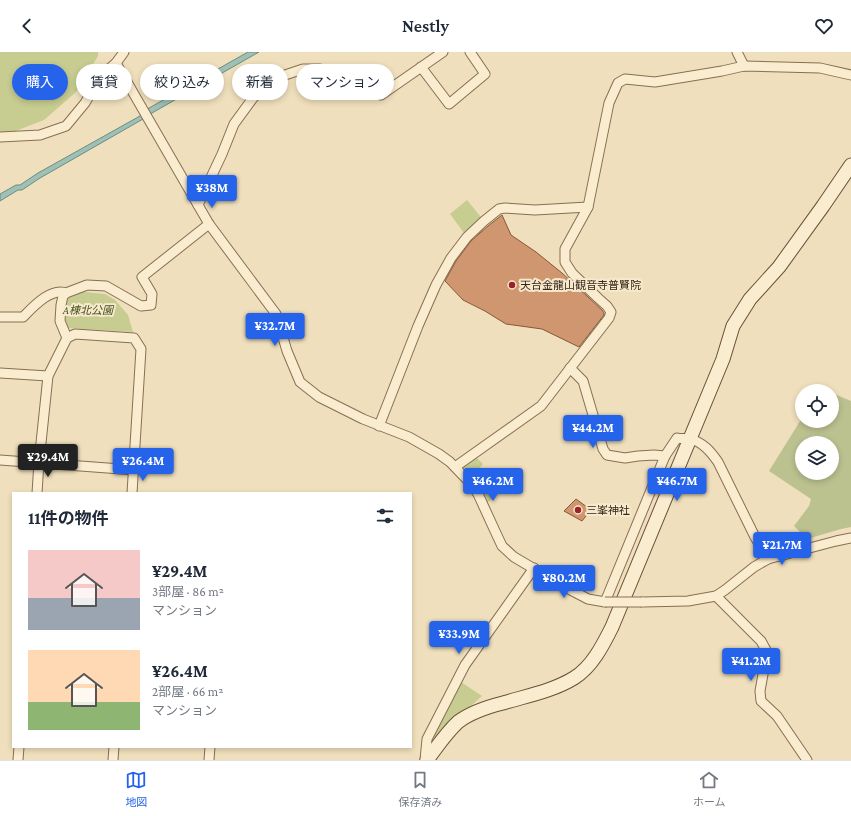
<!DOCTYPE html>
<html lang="ja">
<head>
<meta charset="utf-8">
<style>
  body { margin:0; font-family:"Crimson Pro","Noto Sans JP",serif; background:#f6f6f7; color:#1f2937; height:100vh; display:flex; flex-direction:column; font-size:15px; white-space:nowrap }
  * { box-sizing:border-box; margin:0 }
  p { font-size:13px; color:#747a83 }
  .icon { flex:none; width:22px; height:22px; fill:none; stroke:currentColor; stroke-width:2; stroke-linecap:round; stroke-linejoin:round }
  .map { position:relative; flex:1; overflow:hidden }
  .side { position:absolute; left:12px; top:440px; width:400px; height:256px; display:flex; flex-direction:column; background:#fff; border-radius:0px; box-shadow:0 2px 6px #0003 }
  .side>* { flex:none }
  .guide { position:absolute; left:12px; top:12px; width:400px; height:36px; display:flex; gap:8px }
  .tools { position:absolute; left:795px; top:332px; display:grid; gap:8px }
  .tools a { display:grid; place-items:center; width:44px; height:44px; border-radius:50%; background:#fff; box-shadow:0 2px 6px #0003; font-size:20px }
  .price { position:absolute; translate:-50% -34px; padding:0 9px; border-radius:4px; background:#2563eb; color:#fff; font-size:13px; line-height:26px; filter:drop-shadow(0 1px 2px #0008) }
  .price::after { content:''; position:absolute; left:50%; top:24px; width:12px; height:9px; margin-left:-6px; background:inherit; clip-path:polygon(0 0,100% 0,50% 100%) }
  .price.current { background:#222; color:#fff }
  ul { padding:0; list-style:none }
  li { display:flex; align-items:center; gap:12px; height:100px; padding:0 16px }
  li span { display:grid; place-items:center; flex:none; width:112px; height:80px; border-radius:0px; color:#555 }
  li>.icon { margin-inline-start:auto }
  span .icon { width:48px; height:48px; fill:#fffc; stroke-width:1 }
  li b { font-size:17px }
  h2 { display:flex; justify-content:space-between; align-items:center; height:48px; padding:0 16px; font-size:17px }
  .pill { padding:0 14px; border-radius:18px; background:#fff; box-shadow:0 2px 6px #0003; font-size:14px; line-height:36px }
  .pill.current { background:#2563eb; color:#fff }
  header { display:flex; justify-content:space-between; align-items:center; height:52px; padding:0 16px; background:#fff; font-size:18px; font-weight:600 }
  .tab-bar { display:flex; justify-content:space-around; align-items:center; height:56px; border-top:1px solid #e0e1e3; background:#fff; font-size:11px; color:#747a83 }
  .tab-bar a { display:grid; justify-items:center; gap:2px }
  .tab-bar .current { color:#2563eb }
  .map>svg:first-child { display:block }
  .green { fill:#c7cd90 }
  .cemetery { fill:#bcc190; fill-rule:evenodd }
  .water { fill:#a0c0b6; stroke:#688e83 }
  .building { fill:#cf9670; stroke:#87573a }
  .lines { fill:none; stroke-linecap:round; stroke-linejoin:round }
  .street-casing { stroke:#876f55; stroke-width:11 }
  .secondary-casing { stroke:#695038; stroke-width:15 }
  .street { stroke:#faeccf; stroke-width:9 }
  .secondary { stroke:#faeccf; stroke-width:13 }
  .street-bridge-casing { stroke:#876f55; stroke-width:11; stroke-linecap:butt }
  .street-bridge { stroke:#faeccf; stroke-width:9 }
  .poi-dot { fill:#992326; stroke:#f7e9cc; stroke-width:1.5 }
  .labels { text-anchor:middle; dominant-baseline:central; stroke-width:4; stroke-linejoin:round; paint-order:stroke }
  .poi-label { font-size:11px; fill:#36271b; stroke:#f7e9cc; text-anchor:start }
  .park-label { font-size:11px; font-style:italic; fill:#475320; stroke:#f7e9cc }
</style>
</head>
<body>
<header><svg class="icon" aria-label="back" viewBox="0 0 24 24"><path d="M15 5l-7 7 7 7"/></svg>Nestly<svg class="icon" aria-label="heart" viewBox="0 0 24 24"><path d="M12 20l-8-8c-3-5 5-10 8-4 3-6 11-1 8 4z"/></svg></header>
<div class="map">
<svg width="851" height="708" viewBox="0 0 851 708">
  <rect width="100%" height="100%" fill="#efdfbc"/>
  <g class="green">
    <path d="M 0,0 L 98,0 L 98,4 L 76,40 L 44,68 L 0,85 Z"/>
    <path d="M 467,148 L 484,169 L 467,185 L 450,162 Z"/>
    <path d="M 75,239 L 105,242 L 115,248 L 128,263 L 133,280 L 67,276 L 63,269 L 66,247 Z"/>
    <path d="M 473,402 L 483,412 L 477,419 L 494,446 L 483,453 L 455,415 Z"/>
    <path d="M 458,628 L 482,644 L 435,686 L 432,678 Z"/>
  </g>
  <path class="cemetery" d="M 832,341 L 851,349 L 851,475 L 841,477 L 807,487 L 794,474 L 809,454 L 811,447 L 769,419 L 802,366 L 802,369 L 832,369 ZM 802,391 L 832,391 L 832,421 L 802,421 Z"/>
  <path class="water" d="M 248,0 L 259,0 L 145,65 L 143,67 L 40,126 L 22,138 L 18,138 L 0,149 L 0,142 L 16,133 L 20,133 L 38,121 L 140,64 L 142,60 Z"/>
  <g class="building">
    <path d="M 502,163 L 511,183 L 536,200 L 562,221 L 602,258 L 604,261 L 604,263 L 579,295 L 542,277 L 506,272 L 493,264 L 485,259 L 463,248 L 445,229 L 456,209 L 471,189 L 488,174 Z"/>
    <path d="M 576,447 L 591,458 L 582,469 L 564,459 Z"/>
  </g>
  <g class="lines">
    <g class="street-casing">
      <g id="street">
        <path d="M 737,0 L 744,14"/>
        <path d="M 116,11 L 209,172 L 276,262 L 287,299 L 300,330 L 319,345 L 363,367 L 409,385 L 439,402 L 450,410 L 473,434 L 478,442 L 495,479 L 502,494 L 514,505 L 565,535 L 588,547 L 605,550 L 665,404 L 677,386 C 681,387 686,386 690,387 C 703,390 711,400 718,410 L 755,485 L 768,507"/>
        <path d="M 421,15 L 449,52 L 485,22 L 470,0"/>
        <path d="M 0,85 L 40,83 L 66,74 L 85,51 L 100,25 L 116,11 L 124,0"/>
        <path d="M 198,153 L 222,102 L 234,72 L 253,46 L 262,37 L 282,24 L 303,17 L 319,17 L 347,22 L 381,43 L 443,0"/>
        <path d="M 0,265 L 23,265 C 33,255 51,235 66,241"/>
        <path d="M 67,286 L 60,269 L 61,253 L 63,244 L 66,241 L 87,233 L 106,234 L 141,254 L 151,253 L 152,242 L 142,225 L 209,172"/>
        <path d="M 570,316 L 583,329 L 603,397 L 607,403 L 625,406 L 638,404 L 654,403 L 665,404"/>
        <path d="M 0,321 L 48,324"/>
        <path d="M 379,374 L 418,274 L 436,233 L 451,206 L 467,185 L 484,169 L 499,157 L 505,156 L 535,158 L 588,155"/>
        <path d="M 0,408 L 134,418"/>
        <path d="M 455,415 L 541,354 L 609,266 L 611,260 L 607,254 L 598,246 L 572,221 L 565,210 L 565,197 L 588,155 L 609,51 L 618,31 L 625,27 L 655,30 L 722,19 L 744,14 L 820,16 L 851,23"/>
        <path d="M 37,441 L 39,410 L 48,324 L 67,286 L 75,282 L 134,286 L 141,297 L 132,441"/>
        <path d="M 716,544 L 761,589 L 767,600 L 760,639 L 761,649 L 777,664 L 807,708"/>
        <path d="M 642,550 L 688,549 L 716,544 L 725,538 L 754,515 L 768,507 L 836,489 L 851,486"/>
        <path d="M 18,708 L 19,695"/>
        <path d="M 113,708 L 114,695"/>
        <path d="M 209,708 L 210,695"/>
        <path d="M 425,708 L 427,687 L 465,613 L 534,516"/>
      </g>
    </g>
    <g class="secondary-casing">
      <path id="secondary" d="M 427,708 C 437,695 446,681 458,670 C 471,660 487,655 503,651 C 526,644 553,639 574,626 C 592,615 603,593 612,575 L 723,307 L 733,274 L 750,247 L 779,215 L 823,154 L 851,113"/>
    </g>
    <use href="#street" class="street"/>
    <use href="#secondary" class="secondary"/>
    <g class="street-bridge-casing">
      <path id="street-bridge" d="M 605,550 L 642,550"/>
    </g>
    <use href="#street-bridge" class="street-bridge"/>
  </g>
  <g class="poi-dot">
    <circle cx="512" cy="233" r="4"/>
    <circle cx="578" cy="458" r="4"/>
  </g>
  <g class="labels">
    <g class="poi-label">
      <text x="520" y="233">天台金龍山観音寺普賢院</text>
      <text x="586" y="458">三峯神社</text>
    </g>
    <g class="park-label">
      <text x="88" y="258">A棟北公園</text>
    </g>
  </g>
</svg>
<div class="tools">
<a><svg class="icon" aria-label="locate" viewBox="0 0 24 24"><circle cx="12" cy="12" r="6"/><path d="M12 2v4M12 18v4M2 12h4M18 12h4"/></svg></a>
<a><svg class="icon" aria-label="layers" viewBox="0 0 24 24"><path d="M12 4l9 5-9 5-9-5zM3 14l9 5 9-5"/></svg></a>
</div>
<b class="price" style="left:212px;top:157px">¥38M</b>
<b class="price" style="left:275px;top:295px">¥32.7M</b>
<b class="price" style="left:593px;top:397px">¥44.2M</b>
<b class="price current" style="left:48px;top:426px">¥29.4M</b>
<b class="price" style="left:143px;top:430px">¥26.4M</b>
<b class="price" style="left:493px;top:450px">¥46.2M</b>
<b class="price" style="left:677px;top:450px">¥46.7M</b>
<b class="price" style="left:782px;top:514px">¥21.7M</b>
<b class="price" style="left:564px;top:547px">¥80.2M</b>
<b class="price" style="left:459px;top:603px">¥33.9M</b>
<b class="price" style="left:751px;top:630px">¥41.2M</b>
<div class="guide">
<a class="pill current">購入</a>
<a class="pill">賃貸</a>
<a class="pill">絞り込み</a>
<a class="pill">新着</a>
<a class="pill">マンション</a>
</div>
<section class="side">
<h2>11件の物件<svg class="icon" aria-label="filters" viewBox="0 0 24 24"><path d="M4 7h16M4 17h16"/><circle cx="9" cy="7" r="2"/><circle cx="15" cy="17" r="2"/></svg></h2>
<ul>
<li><span style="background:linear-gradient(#f6c9c9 60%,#9aa5b1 0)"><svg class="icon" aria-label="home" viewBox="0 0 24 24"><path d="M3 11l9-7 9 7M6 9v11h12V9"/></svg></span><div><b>¥29.4M</b><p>3部屋 · 86 m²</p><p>マンション</p></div></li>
<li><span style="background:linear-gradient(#ffd9b3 65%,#8fb573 0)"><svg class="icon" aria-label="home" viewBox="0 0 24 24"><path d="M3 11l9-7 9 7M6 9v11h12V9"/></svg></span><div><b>¥26.4M</b><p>2部屋 · 66 m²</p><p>マンション</p></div></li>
</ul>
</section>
</div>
<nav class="tab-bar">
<a class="current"><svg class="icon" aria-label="map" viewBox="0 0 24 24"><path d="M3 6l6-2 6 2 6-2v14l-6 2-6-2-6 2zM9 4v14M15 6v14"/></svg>地図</a>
<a><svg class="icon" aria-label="saved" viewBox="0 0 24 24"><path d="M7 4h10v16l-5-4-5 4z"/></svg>保存済み</a>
<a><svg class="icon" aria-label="home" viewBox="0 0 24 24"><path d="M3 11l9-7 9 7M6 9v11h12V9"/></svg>ホーム</a>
</nav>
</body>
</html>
